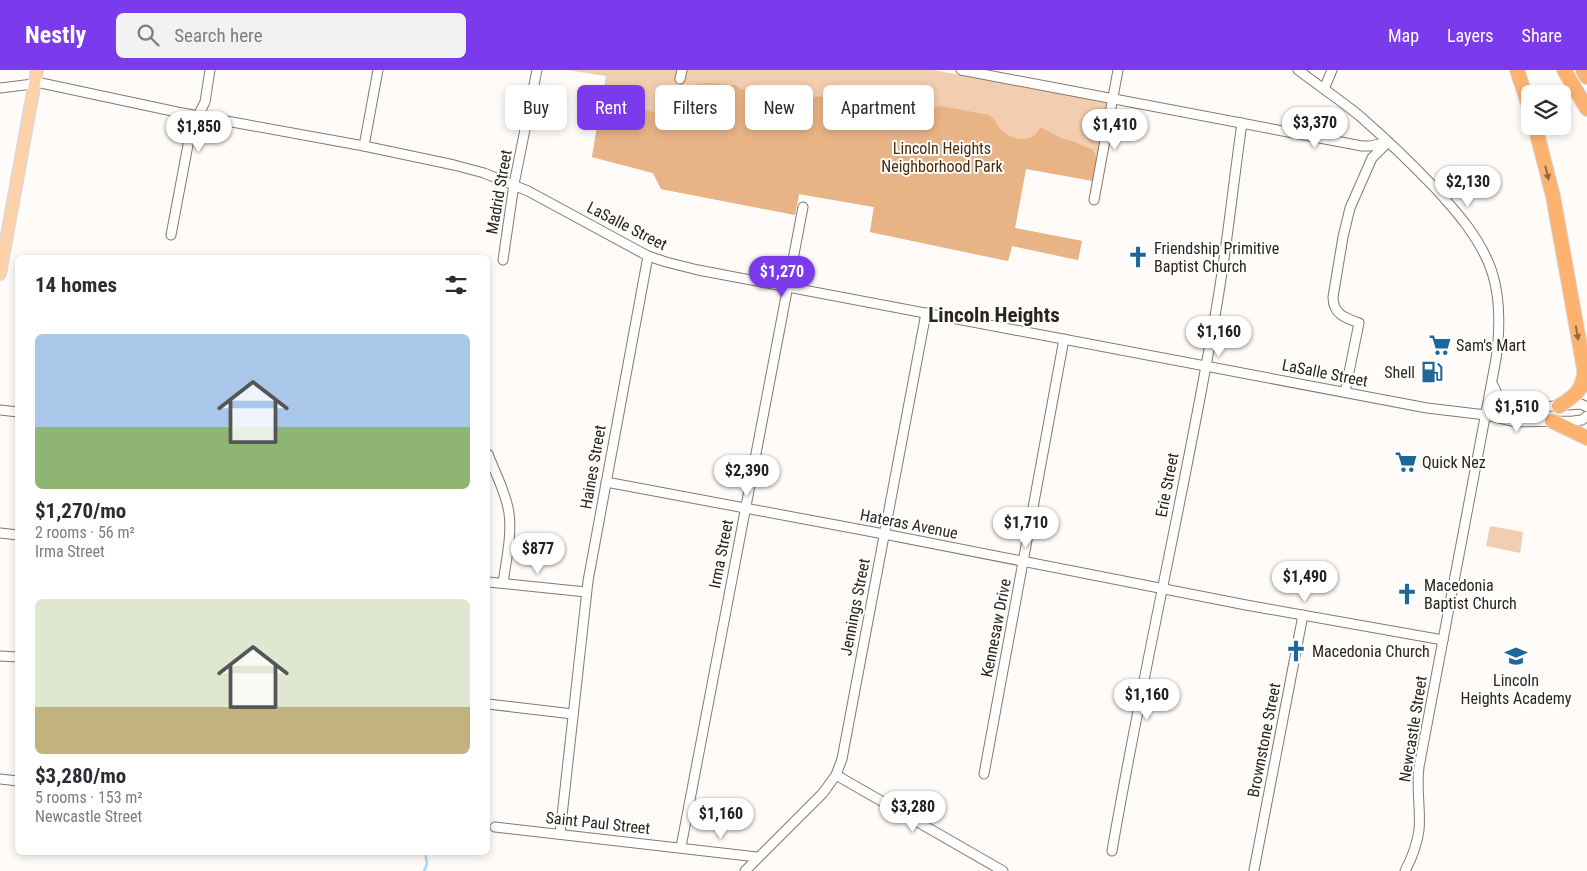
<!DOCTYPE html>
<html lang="en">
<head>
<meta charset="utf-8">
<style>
  body { margin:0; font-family:"Roboto Condensed",sans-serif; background:#f2f2f3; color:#2b2b33; height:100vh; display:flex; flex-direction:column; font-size:19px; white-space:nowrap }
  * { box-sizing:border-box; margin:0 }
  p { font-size:16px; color:#7c7c81 }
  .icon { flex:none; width:28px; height:28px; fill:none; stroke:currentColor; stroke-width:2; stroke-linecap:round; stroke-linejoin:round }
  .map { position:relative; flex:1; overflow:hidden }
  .panel { position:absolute; left:15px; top:185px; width:475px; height:600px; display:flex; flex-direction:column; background:#fff; border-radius:8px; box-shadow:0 2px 8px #0003 }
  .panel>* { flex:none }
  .guide { position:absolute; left:505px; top:15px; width:475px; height:45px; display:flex; gap:10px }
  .fabs { position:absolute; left:1521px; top:15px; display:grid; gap:10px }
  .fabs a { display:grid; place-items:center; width:50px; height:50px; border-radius:8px; background:#fff; box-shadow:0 2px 8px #0003; font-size:25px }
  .price { position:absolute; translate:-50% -42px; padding:0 11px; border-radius:18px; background:#fff; color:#222; font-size:16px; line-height:32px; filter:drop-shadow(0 1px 2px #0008) }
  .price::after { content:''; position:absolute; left:50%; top:30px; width:15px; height:11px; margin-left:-8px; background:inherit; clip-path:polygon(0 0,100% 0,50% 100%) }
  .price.active { background:#7c3aed; color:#fff }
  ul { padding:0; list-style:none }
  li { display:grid; align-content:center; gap:10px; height:265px; padding:0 20px }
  li span { display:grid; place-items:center; height:155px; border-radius:8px; color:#555 }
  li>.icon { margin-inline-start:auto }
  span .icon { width:90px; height:90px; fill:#fffc; stroke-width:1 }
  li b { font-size:21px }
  h2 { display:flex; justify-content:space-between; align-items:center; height:60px; padding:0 20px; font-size:21px }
  .chip { padding:0 18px; border-radius:8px; background:#fff; box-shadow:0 2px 8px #0003; font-size:18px; line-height:45px }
  .chip.active { background:#7c3aed; color:#fff }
  header { display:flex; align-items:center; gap:30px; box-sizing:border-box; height:70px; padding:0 25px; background:#7c3aed; color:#fff }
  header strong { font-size:24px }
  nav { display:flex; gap:28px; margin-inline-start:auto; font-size:18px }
  .search { width:350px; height:45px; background:#f2f2f3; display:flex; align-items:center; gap:12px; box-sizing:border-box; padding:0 18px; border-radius:8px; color:#7c7c81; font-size:19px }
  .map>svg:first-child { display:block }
  .green { fill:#f2cdaf }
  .forest { fill:#e8b385 }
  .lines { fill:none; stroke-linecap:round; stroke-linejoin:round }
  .stream { stroke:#abd7fc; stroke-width:2.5 }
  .minor-casing { stroke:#87786b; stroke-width:11 }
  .major-casing { stroke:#d9d8d6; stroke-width:14 }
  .highway-casing { stroke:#d9d8d6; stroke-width:16 }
  .minor { stroke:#fff; stroke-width:9 }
  .major { stroke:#fed1a9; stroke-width:11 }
  .highway { stroke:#fdb26f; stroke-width:14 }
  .oneway { fill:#946b46 }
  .labels { text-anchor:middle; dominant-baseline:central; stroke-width:4; stroke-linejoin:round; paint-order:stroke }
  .park-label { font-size:16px; fill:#4c2904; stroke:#fff }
  .street-label { font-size:16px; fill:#2a241e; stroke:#fff }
  .poi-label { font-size:16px; fill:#2a241e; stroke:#fff; text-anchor:start }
  .district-label { font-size:21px; font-weight:bold; fill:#2a241e; stroke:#fff }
</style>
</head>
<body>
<header>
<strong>Nestly</strong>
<div class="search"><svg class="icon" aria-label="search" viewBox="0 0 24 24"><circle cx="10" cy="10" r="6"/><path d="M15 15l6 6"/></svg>Search here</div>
<nav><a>Map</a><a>Layers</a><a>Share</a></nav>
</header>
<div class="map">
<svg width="1587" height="801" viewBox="0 0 1587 801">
  <rect width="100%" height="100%" fill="#fefbf8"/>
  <g class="green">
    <path d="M 567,0 L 933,0 L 1107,32 L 1093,111 L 1026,98 L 1015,158 L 1082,171 L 1078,190 L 1012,176 L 1008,191 L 870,162 L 874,137 L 799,124 L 795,145 L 661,119 L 653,103 L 592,87 L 606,6 Z"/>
    <path d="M 1490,456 L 1523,462 L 1520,483 L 1486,476 Z"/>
  </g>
  <path class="forest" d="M 711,13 L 735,15 L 741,19 L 770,26 L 796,25 L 810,27 L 837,26 L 873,35 L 889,32 L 909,41 L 916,42 L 940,36 L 989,45 C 995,49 995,52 999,58 C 1006,66 1018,71 1029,68 C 1035,66 1038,63 1040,57 L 1061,68 L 1075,72 L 1093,80 L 1097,89 L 1093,111 L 1026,99 L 1015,158 L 1082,171 L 1078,190 L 1012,176 L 1008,191 L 870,162 L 874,137 L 799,124 L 795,145 L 661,119 L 653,103 L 592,87 L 601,32 L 669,45 C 688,20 672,15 711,13 Z"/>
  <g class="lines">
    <path class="stream" d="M 424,801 L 427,794 L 425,782"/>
    <g class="minor-casing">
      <g id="minor">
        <path d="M 961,0 L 1362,76 L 1370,76 L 1388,72"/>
        <path d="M 1298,0 C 1319,16 1342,31 1362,48 C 1387,70 1411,93 1434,117 C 1457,142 1481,169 1492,202 C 1501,230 1500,260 1496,289 L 1419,697 C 1416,718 1421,739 1419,760 C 1417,774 1412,788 1405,801"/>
        <path d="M 680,9 L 682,0"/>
        <path d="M 0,18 L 41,13 L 177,42 L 364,76 L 454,95 L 484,103 L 528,121 L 648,186 L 666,192 L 698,200 L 1427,338 L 1486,345 L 1515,352 L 1573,351 L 1582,350 L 1587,346"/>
        <path d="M 1324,19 L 1332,0"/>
        <path d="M 364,76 L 378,0"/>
        <path d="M 1094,130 L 1118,0"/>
        <path d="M 171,165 L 191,59 L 205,32 L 210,0"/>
        <path d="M 503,190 L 514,114 L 537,0"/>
        <path d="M 1493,315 L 1500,330 L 1515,339"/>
        <path d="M 1345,322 L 1359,253 C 1345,248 1333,244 1333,227 L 1343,167 L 1350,138 L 1372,88 L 1388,72"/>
        <path d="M 0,340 L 18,342"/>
        <path d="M 1488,344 L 1515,339 L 1581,334 L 1587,337"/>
        <path d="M 488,384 C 495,403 506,422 509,443 C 512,466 506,491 503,513"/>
        <path d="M 606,412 L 884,464 L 1246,535 L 1443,570"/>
        <path d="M 0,463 L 18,465"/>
        <path d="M 488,512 L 586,522"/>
        <path d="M 0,586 L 18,587"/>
        <path d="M 488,634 L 573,644"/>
        <path d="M 984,704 L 1064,269"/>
        <path d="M 836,705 L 1003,801"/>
        <path d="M 0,709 L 18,711"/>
        <path d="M 495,757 L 757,787"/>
        <path d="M 560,764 L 588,511 L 648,186"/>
        <path d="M 681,777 L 803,137"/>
        <path d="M 1112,781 C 1143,600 1185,421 1216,240 C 1227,178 1233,115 1242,53"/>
        <path d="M 1254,800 L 1303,545"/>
        <path d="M 745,801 L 823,723 L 836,705 L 842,689 L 926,243"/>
      </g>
    </g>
    <g class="major-casing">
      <path id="major" d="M 0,204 L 37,0"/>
    </g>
    <g class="highway-casing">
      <g id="highway">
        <path d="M 1517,0 L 1530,39"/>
        <path d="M 1564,0 L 1587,39"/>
        <path d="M 1583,0 L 1587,7"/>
        <path d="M 1535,56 L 1553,126 L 1587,315"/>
        <path d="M 1559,336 C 1573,328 1582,321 1584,304"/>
        <path d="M 1552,351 L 1587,368"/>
      </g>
    </g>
    <use href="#minor" class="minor"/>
    <use href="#major" class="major"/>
    <use href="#highway" class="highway"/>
  </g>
  <defs><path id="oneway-solid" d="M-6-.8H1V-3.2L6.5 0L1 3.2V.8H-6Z" transform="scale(1.25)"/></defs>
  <g class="oneway">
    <use href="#oneway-solid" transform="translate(1547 103) rotate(77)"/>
    <use href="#oneway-solid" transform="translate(1577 263) rotate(80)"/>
  </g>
  <defs>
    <g id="church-bare" transform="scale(1.725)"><path d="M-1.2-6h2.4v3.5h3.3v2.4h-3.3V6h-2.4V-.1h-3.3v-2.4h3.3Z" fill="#1d679a" stroke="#fff" stroke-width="2.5" paint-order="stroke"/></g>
    <g id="supermarket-bare" transform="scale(1.725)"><path d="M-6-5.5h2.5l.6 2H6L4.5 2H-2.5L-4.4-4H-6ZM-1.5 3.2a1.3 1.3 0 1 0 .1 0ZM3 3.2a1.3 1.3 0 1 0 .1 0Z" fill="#1d679a" stroke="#fff" stroke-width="2.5" paint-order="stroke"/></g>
    <g id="fuel-bare" transform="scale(1.725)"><path d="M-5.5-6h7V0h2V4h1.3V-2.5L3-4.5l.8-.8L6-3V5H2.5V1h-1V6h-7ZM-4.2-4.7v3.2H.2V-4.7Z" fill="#1d679a" stroke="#fff" stroke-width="2.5" paint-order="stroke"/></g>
    <g id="school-bare" transform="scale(1.725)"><path d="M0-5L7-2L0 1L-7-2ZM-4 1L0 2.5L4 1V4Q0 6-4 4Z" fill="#1d679a" stroke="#fff" stroke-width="2.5" paint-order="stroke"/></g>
  </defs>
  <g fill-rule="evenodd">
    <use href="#church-bare" x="1138" y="187"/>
    <use href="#supermarket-bare" x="1440" y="275"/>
    <use href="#fuel-bare" x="1432" y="302"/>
    <use href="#supermarket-bare" x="1406" y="392"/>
    <use href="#church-bare" x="1407" y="524"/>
    <use href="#church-bare" x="1296" y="581"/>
    <use href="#school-bare" x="1516" y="586"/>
  </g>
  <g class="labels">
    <g class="park-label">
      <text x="942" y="78">Lincoln Heights<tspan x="942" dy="18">Neighborhood Park</tspan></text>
    </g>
    <g class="street-label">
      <text transform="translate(499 122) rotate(-80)">Madrid Street</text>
      <text transform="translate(627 156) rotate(27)">LaSalle Street</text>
      <text transform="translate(1325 303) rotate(11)">LaSalle Street</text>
      <text transform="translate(593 397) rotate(-80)">Haines Street</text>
      <text transform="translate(1167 415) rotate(-79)">Erie Street</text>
      <text transform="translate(909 454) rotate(11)">Hateras Avenue</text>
      <text transform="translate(721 484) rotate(-79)">Irma Street</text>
      <text transform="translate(855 537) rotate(-79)">Jennings Street</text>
      <text transform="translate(996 558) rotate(-79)">Kennesaw Drive</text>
      <text transform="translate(1413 659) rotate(-81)">Newcastle Street</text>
      <text transform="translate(1264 670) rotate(-79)">Brownstone Street</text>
      <text transform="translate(598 753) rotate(6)">Saint Paul Street</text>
    </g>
    <g class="poi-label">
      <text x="1154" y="178">Friendship Primitive<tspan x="1154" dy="18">Baptist Church</tspan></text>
      <text x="1456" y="275">Sam's Mart</text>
      <text x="1415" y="302" text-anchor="end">Shell</text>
      <text x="1422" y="392">Quick Nez</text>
      <text x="1424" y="515">Macedonia<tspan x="1424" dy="18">Baptist Church</tspan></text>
      <text x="1312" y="581">Macedonia Church</text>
      <text x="1516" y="610" text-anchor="middle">Lincoln<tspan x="1516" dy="18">Heights Academy</tspan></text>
    </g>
    <g class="district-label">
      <text x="994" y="245">Lincoln Heights</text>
    </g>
  </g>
</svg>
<div class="fabs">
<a><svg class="icon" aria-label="layers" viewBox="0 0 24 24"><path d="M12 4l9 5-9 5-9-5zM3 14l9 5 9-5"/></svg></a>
</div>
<b class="price" style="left:1315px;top:79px">$3,370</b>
<b class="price" style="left:1115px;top:81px">$1,410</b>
<b class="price" style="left:199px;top:83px">$1,850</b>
<b class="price" style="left:1468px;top:138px">$2,130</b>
<b class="price active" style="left:782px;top:228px">$1,270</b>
<b class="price" style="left:1219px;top:288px">$1,160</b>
<b class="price" style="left:1517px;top:363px">$1,510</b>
<b class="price" style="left:747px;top:427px">$2,390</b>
<b class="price" style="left:1026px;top:479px">$1,710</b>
<b class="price" style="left:538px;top:505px">$877</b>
<b class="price" style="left:1305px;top:533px">$1,490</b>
<b class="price" style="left:1147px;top:651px">$1,160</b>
<b class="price" style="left:913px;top:763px">$3,280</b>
<b class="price" style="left:721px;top:770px">$1,160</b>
<div class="guide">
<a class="chip">Buy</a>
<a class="chip active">Rent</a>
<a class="chip">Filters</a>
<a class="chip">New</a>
<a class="chip">Apartment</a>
</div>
<section class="panel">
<h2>14 homes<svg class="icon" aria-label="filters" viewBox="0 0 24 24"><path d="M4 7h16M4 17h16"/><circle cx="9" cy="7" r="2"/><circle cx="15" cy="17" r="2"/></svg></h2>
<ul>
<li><span style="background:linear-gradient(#a9c7e8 60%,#8fb573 0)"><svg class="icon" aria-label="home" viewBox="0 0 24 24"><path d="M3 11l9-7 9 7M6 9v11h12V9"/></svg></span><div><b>$1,270/mo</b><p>2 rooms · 56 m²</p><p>Irma Street</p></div></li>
<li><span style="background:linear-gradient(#dfe7d0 70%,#c2b280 0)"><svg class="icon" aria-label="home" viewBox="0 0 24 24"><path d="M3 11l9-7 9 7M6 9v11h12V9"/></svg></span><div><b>$3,280/mo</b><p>5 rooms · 153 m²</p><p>Newcastle Street</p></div></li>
</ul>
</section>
</div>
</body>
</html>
